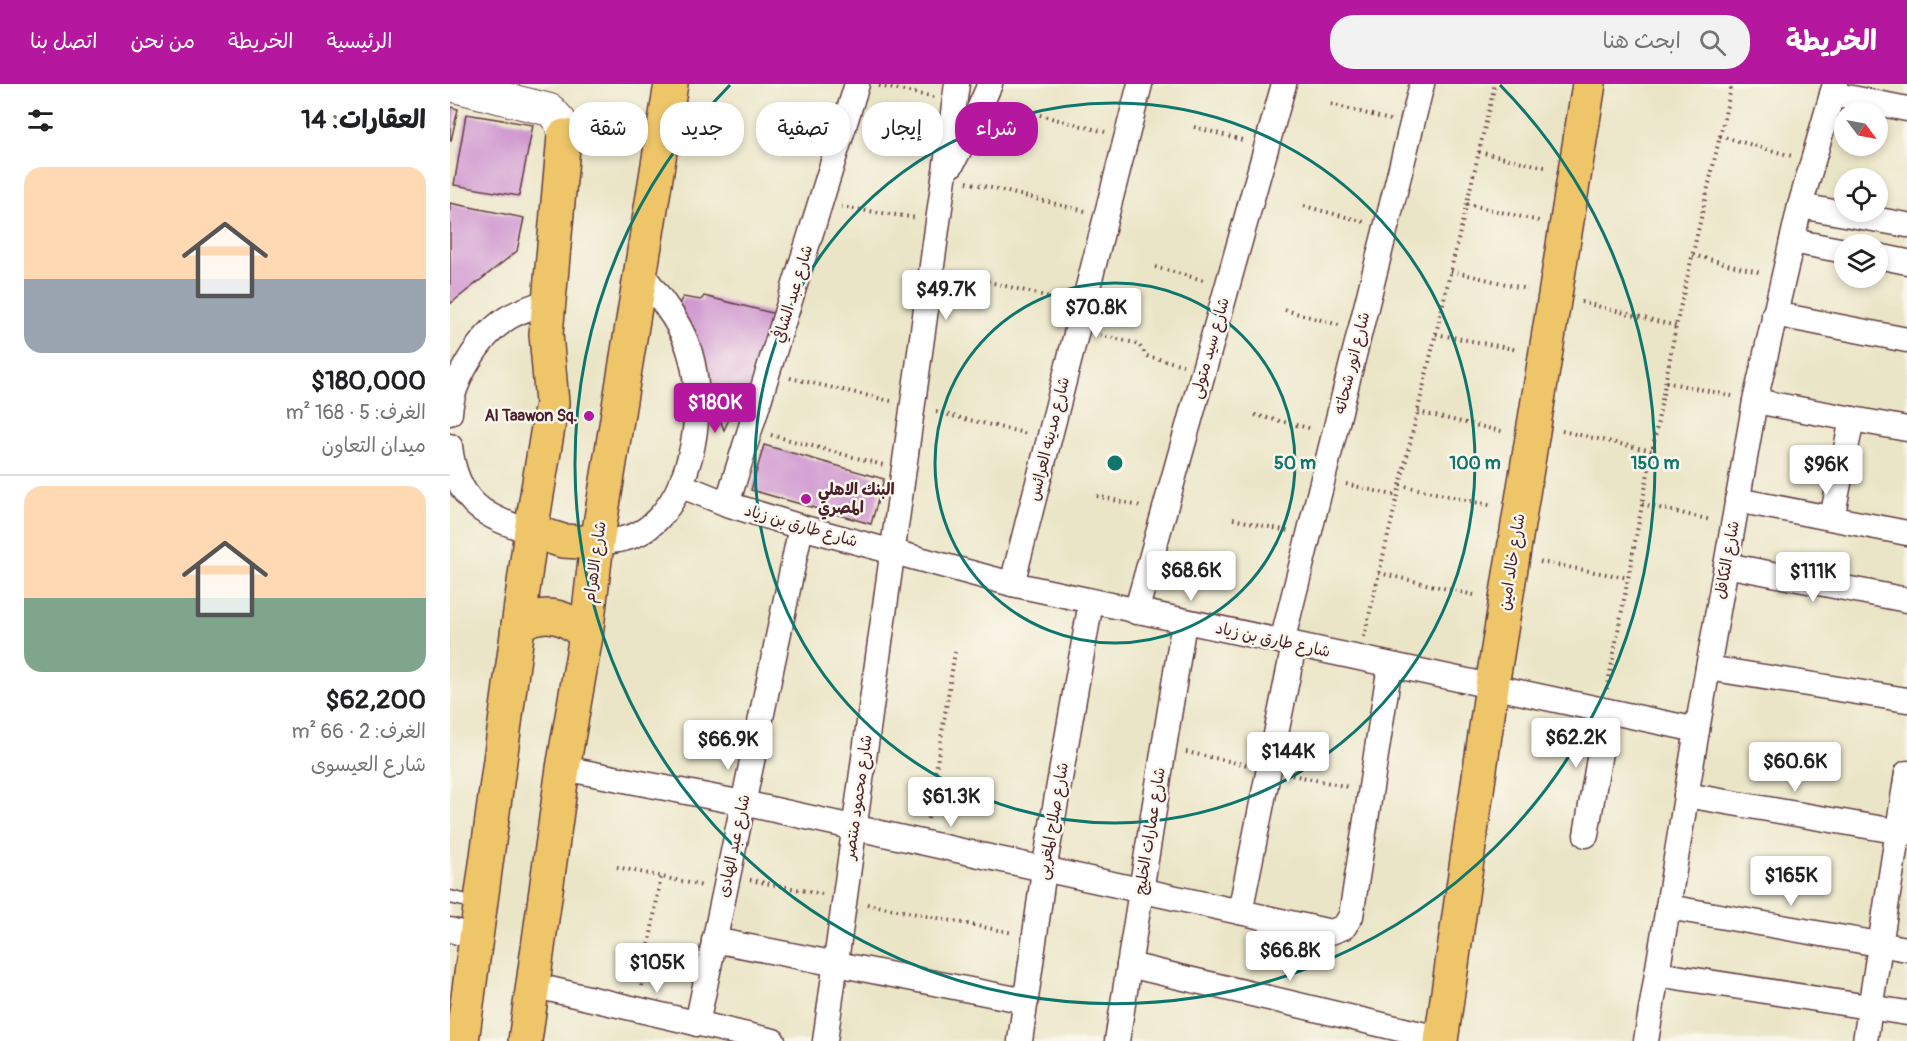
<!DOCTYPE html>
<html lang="ar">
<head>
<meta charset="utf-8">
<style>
  body { margin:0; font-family:Pangolin,"Playpen Sans Arabic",sans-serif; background:#f2f2f2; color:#202124; direction:rtl; height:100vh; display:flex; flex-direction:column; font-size:22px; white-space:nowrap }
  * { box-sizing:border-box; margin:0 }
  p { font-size:20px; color:#757577 }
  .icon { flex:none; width:33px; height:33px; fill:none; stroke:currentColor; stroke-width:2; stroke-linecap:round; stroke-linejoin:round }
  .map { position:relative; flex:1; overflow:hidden; direction:ltr }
  .side { display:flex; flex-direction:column; background:#fff; width:450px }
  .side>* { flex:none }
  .hud { position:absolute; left:18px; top:18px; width:570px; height:54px; direction:rtl; display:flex; gap:12px }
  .needle { width:39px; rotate:122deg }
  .controls { position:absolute; left:1384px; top:18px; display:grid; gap:12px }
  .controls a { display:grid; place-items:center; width:54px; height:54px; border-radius:50%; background:#fff; box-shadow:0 3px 9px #0003; font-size:30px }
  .price { position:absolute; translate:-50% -51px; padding:0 14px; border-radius:6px; background:#fff; color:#222; font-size:20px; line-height:39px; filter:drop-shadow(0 2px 3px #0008) }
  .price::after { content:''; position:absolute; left:50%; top:36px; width:18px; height:14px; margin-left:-9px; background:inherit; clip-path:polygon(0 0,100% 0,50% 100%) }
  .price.on { background:#b5179e; color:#fff }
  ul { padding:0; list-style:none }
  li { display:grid; align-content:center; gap:12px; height:318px; padding:0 24px }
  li+li { border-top:2px solid #e0e0e0 }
  li span { display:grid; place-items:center; height:186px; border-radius:18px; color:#555 }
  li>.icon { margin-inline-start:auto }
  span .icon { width:108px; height:108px; fill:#fffc; stroke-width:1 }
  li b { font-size:26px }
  h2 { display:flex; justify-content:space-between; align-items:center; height:72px; padding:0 24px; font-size:26px }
  .tag { padding:0 21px; border-radius:24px; background:#fff; box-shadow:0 3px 9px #0003; font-size:21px; line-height:54px }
  .tag.on { background:#b5179e; color:#fff }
  header { display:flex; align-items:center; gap:36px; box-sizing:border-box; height:84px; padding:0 30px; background:#b5179e; color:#fff }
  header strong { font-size:28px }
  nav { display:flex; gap:33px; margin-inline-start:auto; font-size:21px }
  .search { width:420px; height:54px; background:#f2f2f2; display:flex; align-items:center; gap:15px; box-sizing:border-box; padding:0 21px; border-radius:24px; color:#757577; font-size:22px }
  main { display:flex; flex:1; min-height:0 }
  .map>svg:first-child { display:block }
  .building { fill:#cc90ce }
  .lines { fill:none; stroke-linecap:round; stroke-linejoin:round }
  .service-casing { stroke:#623d42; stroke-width:15 }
  .minor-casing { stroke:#623d42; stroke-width:27 }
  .tertiary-casing { stroke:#623d42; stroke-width:34 }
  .primary-casing { stroke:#623d42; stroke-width:36 }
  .path { stroke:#623d42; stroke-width:4; stroke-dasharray:1.5 4.5; stroke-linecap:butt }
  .service { stroke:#fff; stroke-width:12 }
  .minor { stroke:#fff; stroke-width:24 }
  .tertiary { stroke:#fff; stroke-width:32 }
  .primary { stroke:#eec569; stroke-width:33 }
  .ring { fill:none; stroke:#0f766e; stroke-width:3 }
  .poi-dot { fill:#b5179e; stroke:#fbf7ec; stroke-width:2 }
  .labels { text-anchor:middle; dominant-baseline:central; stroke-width:5; stroke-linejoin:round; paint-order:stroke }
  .street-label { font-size:16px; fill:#4a1f2b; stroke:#fbf7ec }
  .poi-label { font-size:16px; font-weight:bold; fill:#4a1f2b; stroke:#fbf7ec; text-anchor:end }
  .centre { fill:#0f766e; stroke:#fbf7ec; stroke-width:3 }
  .ring-label { font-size:18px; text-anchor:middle; font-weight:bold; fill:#0f766e; stroke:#fbf7ec; stroke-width:5; stroke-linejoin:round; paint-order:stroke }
</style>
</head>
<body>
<header>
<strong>الخريطة</strong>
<div class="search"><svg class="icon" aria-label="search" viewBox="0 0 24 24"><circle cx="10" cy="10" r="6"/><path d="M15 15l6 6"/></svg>ابحث هنا</div>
<nav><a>الرئيسية</a><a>الخريطة</a><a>من نحن</a><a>اتصل بنا</a></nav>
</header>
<main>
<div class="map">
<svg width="1457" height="957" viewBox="0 0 1457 957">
  <rect width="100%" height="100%" fill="#fbf7ec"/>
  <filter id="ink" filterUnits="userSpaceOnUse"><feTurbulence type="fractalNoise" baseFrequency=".0167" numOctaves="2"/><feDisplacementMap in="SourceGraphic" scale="12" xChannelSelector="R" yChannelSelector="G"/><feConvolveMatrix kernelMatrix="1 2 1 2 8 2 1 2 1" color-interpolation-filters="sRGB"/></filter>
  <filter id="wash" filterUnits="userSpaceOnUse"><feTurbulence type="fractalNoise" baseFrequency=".008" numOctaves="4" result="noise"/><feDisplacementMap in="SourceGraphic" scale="24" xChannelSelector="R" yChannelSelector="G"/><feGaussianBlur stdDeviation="1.35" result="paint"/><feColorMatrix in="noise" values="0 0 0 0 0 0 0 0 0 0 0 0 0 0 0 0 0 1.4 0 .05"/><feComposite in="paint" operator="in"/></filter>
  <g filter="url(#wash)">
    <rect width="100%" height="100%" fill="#ebe5c7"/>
    <g id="blocks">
      <g class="building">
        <path d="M 0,23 L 8,25 L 1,57 L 0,57 Z"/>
        <path d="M 16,30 L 83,41 L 69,112 L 4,101 Z"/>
        <path d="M 0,119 L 74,134 L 67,167 L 0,220 Z"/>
        <path d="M 254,212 L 326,230 L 299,324 L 286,320 L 274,346 L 227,223 L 233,213 L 251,216 Z"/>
        <path d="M 314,361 L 434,395 L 421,440 L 301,406 Z"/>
      </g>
    </g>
  </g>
  <g filter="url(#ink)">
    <use href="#blocks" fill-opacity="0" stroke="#623d42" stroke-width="1.5"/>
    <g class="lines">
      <g class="service-casing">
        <path id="service" d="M 0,813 L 30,820"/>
      </g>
      <g class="minor-casing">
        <g id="minor">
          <path d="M 1382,10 L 1457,25"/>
          <path d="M 502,80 L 521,43 L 540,0"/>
          <path d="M 1350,122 L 1457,141"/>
          <path d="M 1342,157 L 1395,167"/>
          <path d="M 1428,172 L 1457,178"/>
          <path d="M 1324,230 L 1457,256"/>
          <path d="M 1305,317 L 1457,345"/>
          <path d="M 0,329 C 2,297 29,253 56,235 C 68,227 85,222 99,217"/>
          <path d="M 0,362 C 6,416 32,434 81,447"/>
          <path d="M 230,401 L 277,420 L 351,443 L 562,500 L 1247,646"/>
          <path d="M 1287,416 L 1457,449"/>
          <path d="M 277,420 L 407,0"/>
          <path d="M 1382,434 L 1402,335"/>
          <path d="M 147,459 C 165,457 184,455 199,443 C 244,408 256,321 240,269 C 231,238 209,213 190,187"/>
          <path d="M 1276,481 L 1457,516"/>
          <path d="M 562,500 L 690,0"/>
          <path d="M 686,528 L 834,0"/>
          <path d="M 832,558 L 972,0"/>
          <path d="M 1258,584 L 1457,616"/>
          <path d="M 113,684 L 293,719 L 881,848 L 894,843 L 901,832 L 940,581"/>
          <path d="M 1236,711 L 1457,749"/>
          <path d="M 1136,751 L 1157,627"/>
          <path d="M 1218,823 L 1457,865"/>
          <path d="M 790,828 L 844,561"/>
          <path d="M 0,846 L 27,853"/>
          <path d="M 264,856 L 576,917"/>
          <path d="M 679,881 L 992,955"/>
          <path d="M 1207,890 L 1457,929"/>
          <path d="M 82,901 L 323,957"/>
          <path d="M 247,940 L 351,443"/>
          <path d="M 375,957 L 507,0"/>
          <path d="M 570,957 L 594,786 L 641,518"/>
          <path d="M 667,957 L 734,538"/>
          <path d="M 1196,957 L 1247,646 L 1305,317 L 1350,122 L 1385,0"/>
          <path d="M 1415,957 L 1457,689"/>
        </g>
      </g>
      <g class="tertiary-casing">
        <path id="tertiary" d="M 0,1 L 100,26 L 110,37 L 114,52"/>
      </g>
      <g class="primary-casing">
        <g id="primary">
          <path d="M 81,447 L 113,457 L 147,459"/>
          <path d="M 68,541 C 93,526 116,530 136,552"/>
          <path d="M 12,957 L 81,447 L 102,319 L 96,250 L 114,52"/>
          <path d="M 75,957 L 113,684 L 136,552 L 147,459 L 221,0"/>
          <path d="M 991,957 L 1042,602 L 1139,0"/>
        </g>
      </g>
      <g class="path">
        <path d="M 429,2 L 484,13"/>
        <path d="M 881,20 L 940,36"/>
        <path d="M 555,22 L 655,48"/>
        <path d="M 744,43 L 796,57"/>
        <path d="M 1270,52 L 1342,72"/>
        <path d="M 1029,68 L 1099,84"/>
        <path d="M 517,98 L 635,127"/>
        <path d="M 1017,120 L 1089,137"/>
        <path d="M 854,122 L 915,138"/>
        <path d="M 391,123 L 467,134"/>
        <path d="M 1243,171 L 1312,189"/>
        <path d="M 705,183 L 757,197"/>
        <path d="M 1001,187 L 1077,205"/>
        <path d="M 503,189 L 612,216"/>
        <path d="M 1131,218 L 1226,242"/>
        <path d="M 835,226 L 889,241"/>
        <path d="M 986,250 L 1068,266"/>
        <path d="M 650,251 L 685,259 L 689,261 L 697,272 L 733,281"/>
        <path d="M 340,294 L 441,317"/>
        <path d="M 1216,298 L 1282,312"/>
        <path d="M 486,328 L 578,350"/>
        <path d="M 968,328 L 1055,348"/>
        <path d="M 805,331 L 863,345"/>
        <path d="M 1112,347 L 1202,367"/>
        <path d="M 321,351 L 433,381"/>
        <path d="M 896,400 L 947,412"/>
        <path d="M 950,401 L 1043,422"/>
        <path d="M 647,412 L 693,423"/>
        <path d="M 1192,420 L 1261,436"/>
        <path d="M 783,435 L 838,447"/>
        <path d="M 1090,478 L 1178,494"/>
        <path d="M 929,489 L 1028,512"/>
        <path d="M 914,553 L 1045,0"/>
        <path d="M 1157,605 L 1226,242 L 1282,0"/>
        <path d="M 736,668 L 797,681"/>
        <path d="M 842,691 L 899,703"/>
        <path d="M 478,735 L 505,568"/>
        <path d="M 167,783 L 253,802"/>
        <path d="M 300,796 L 372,810"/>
        <path d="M 417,820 L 563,849"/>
        <path d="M 192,902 L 211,792"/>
      </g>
      <use href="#service" class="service"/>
      <use href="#minor" class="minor"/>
      <use href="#tertiary" class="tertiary"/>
      <use href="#primary" class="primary"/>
    </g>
  </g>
  <g class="ring">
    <circle cx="665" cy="379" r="180"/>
    <circle cx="665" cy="379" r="360"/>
    <path d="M1050 1A540 540 0 1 1 280 1"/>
  </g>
  <g class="poi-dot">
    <circle cx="139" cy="332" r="6"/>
    <circle cx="356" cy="415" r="6"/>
  </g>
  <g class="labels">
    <g class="street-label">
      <text transform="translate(343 210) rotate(-73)">شارع عبد الشافي</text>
      <text transform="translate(760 264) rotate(-74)">شارع سيد متولى</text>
      <text transform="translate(902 279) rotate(-76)">شارع انور شحاته</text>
      <text transform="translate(599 355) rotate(-76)">شارع مدينه العرائس</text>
      <text transform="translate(351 442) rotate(16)">شارع طارق بن زياد</text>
      <text transform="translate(1277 476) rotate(-80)">شارع التكافل</text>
      <text transform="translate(145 478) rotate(-82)">شارع الاهرام</text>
      <text transform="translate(1062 478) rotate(-81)">شارع خالد امين</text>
      <text transform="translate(823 556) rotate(12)">شارع طارق بن زياد</text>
      <text transform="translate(408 713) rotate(-82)">شارع محمود منتصر</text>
      <text transform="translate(603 737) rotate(-80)">شارع صلاح المغربى</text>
      <text transform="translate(700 747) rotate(-81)">شارع عمارات الخليج</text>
      <text transform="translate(284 762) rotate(-78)">شارع عبد الهادى</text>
    </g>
    <g class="poi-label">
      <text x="127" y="332">Al Taawon Sq.</text>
      <text x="368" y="406" text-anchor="start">البنك الاهلي<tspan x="368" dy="18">المصري</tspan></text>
    </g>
  </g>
  <circle cx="665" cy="379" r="9" class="centre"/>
  <g class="ring-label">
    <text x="845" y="385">50 m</text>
    <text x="1025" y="385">100 m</text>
    <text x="1205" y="385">150 m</text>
  </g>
</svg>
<div class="controls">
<a><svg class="needle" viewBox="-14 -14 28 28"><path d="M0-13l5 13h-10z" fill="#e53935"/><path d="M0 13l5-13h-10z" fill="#757577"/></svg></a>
<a><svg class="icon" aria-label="locate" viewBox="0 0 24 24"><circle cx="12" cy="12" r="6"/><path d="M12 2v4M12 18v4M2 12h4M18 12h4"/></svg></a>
<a><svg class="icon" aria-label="layers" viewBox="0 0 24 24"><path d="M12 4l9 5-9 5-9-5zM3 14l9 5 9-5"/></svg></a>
</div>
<b class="price" style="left:496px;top:237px">$49.7K</b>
<b class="price" style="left:646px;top:255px">$70.8K</b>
<b class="price on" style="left:265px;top:350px">$180K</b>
<b class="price" style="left:1376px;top:412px">$96K</b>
<b class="price" style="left:741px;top:518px">$68.6K</b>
<b class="price" style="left:1363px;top:519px">$111K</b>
<b class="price" style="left:1126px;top:685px">$62.2K</b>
<b class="price" style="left:278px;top:687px">$66.9K</b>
<b class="price" style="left:838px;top:699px">$144K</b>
<b class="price" style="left:1345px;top:709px">$60.6K</b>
<b class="price" style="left:501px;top:744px">$61.3K</b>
<b class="price" style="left:1341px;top:823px">$165K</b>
<b class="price" style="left:840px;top:898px">$66.8K</b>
<b class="price" style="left:207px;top:910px">$105K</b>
<div class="hud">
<a class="tag on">شراء</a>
<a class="tag">إيجار</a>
<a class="tag">تصفية</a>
<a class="tag">جديد</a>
<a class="tag">شقة</a>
</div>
</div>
<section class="side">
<h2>العقارات: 14<svg class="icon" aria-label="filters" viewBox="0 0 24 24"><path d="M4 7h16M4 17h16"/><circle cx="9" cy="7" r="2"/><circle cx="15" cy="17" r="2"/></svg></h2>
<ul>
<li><span style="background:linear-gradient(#ffd9b3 60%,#9aa5b1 0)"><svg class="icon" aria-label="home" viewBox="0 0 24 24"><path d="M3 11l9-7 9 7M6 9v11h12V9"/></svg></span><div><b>$180,000</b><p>الغرف: 5 · 168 m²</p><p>ميدان التعاون</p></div></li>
<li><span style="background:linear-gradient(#ffd9b3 60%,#7fa58c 0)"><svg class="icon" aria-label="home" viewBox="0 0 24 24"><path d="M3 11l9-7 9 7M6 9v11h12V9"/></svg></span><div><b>$62,200</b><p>الغرف: 2 · 66 m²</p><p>شارع العيسوى</p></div></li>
</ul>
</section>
</main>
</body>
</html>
